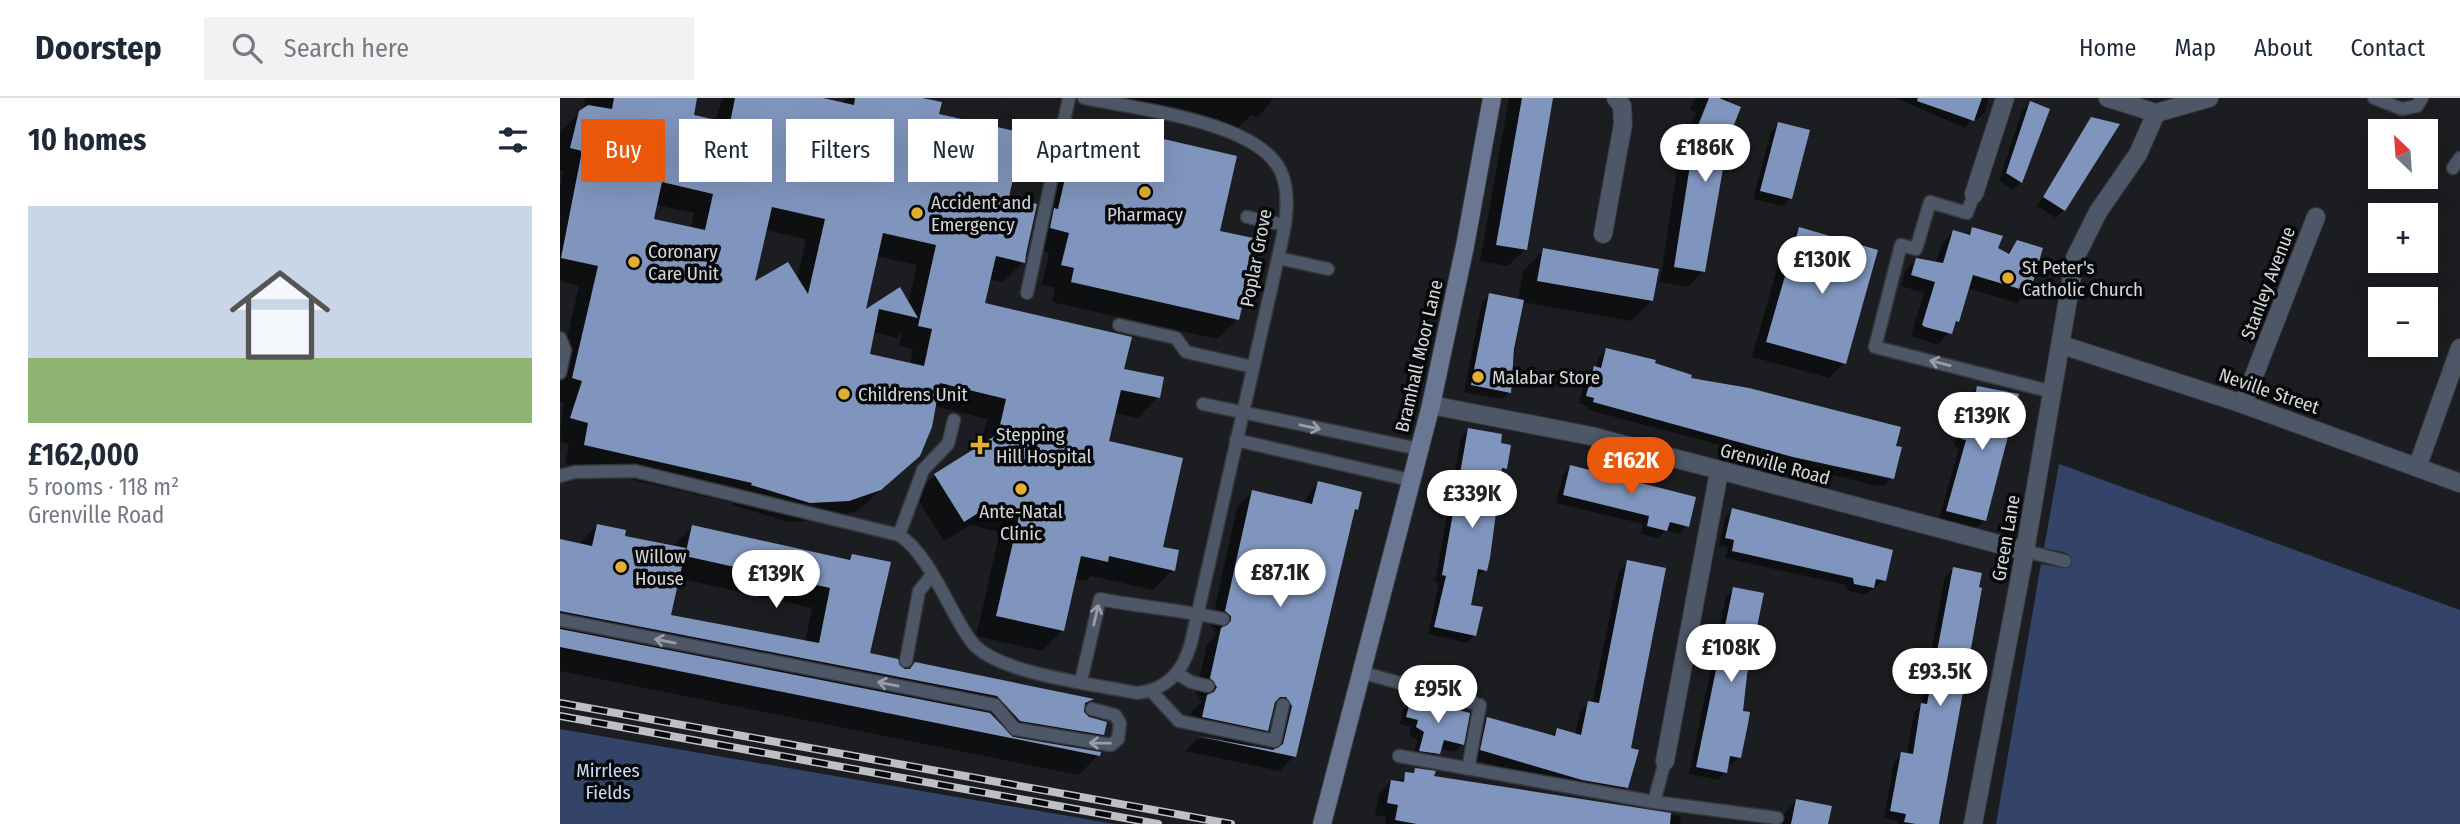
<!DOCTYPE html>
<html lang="en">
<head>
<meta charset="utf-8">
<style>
  body { margin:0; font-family:"Fira Sans Condensed",sans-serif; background:#f2f2f3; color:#1f2937; height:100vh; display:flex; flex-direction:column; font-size:26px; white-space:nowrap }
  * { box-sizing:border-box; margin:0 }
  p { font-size:23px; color:#747a83 }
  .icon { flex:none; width:38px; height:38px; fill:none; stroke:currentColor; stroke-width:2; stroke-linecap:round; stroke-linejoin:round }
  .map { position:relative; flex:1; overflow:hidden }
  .panel { display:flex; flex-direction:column; background:#fff; width:560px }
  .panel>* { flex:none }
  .guide { position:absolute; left:21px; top:21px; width:665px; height:63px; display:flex; gap:14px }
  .needle { width:46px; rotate:335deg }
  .controls { position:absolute; left:1808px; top:21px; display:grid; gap:14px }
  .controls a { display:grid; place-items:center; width:70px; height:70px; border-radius:0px; background:#fff; box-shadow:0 7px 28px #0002; font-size:35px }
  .price { position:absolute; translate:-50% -60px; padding:0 16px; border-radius:24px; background:#fff; color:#222; font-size:23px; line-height:46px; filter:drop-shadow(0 2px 4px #0008) }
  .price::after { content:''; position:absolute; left:50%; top:42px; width:21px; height:16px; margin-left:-10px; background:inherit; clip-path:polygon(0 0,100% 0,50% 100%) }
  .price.active { background:#ea580c; color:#fff }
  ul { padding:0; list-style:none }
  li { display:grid; align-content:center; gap:14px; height:371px; padding:0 28px }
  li+li { border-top:2px solid #e0e1e3 }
  li span { display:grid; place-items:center; height:217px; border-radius:0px; color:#555 }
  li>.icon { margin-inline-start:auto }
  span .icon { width:126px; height:126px; fill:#fffc; stroke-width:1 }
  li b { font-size:30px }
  h2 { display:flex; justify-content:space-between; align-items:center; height:84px; padding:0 28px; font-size:30px }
  .tag { padding:0 24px; border-radius:0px; background:#fff; box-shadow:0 7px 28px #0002; font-size:24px; line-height:63px }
  .tag.active { background:#ea580c; color:#fff }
  header { display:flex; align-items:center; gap:42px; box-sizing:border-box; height:98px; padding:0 35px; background:#fff; border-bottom:2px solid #e0e1e3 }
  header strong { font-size:33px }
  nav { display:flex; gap:38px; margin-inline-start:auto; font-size:24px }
  .search { width:490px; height:63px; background:#f2f2f3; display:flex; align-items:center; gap:18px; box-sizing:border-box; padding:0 24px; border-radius:0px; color:#747a83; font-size:26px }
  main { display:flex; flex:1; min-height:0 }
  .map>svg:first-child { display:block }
  .green { fill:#334468 }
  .shadow { fill:#0007; fill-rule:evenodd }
  .building { fill:#8095be; fill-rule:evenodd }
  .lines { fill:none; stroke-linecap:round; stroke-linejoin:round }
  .lane-casing { stroke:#35373b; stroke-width:15 }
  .street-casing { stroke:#35373b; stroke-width:20 }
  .secondary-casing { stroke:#35373b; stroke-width:20 }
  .lane { stroke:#4e5767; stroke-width:12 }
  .street { stroke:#4e5767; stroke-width:18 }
  .secondary { stroke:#697792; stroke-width:18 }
  .rail-casing { stroke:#bfc0c3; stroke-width:8 }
  .rail { stroke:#070809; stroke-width:5; stroke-dasharray:16; stroke-linecap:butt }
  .oneway { stroke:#999da6 }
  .poi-dot { fill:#e2ae34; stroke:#070809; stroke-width:2.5 }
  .labels { text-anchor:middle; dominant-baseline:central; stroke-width:7; stroke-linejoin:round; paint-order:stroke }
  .poi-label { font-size:19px; fill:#d6d7da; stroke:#070809; text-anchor:start }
  .street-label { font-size:19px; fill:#d6d7da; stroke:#070809 }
  .park-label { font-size:19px; fill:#cedbf5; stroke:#070809 }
</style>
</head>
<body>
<header>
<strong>Doorstep</strong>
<div class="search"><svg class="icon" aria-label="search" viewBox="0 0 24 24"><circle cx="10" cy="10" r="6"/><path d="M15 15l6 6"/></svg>Search here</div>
<nav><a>Home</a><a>Map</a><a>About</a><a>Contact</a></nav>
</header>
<main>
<section class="panel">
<h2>10 homes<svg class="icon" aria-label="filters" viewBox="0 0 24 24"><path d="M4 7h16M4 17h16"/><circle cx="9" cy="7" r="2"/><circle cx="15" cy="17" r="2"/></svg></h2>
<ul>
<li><span style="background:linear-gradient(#c9d6e8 70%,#8fb573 0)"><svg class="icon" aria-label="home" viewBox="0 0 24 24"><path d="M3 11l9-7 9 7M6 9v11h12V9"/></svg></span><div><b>£162,000</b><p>5 rooms · 118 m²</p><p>Grenville Road</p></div></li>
</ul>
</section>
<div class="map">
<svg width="1900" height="726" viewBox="0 0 1900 726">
  <rect width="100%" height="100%" fill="#1b1d21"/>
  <g class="green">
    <path d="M 1499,366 L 1900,512 L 1900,726 L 1436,726 L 1481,466 L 1503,470 L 1507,455 L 1484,450 Z"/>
    <path d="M 0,631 L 555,726 L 0,726 Z"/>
  </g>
  <g class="shadow">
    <path d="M 25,0 L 136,0 L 132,18 L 155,23 L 163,0 L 255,0 L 281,6 L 287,0 L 354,0 L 377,17 L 447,101 L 463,164 L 443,184 L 429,181 L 423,206 L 561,273 L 598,299 L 578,320 L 554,315 L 547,345 L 613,472 L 593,492 L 531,478 L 526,483 L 514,481 L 503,532 L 482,553 L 416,538 L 440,434 L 410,427 L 384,443 L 355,397 L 375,377 L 420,349 L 427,321 L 374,308 L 358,357 L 299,412 L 268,422 L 229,424 L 172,407 L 173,405 L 5,366 L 9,346 L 0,343 L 3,304 L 0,303 L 0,270 L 19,188 L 0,183 L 0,89 L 3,73 L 0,72 L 0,34 L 23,12 ZM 96,107 L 134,115 L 131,131 L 92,122 ZM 205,132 L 246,141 L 237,181 L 193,187 ZM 316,158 L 357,167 L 348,207 L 339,192 L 303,215 ZM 313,234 L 337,240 L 342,234 L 339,248 L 353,251 L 350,267 L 308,258 Z"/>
    <path d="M 530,0 L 714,0 L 698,19 L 691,17 L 676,32 Z"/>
    <path d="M 949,0 L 986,0 L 965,151 L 948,168 L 920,163 Z"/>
    <path d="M 1135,0 L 1168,0 L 1166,41 L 1143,173 L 1128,189 L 1100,184 L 1120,52 L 1136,14 L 1130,12 Z"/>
    <path d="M 1336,0 L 1429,0 L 1425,14 L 1417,22 L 1412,20 L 1405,30 Z"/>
    <path d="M 1470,5 L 1461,84 L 1453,92 L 1439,83 L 1462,13 Z"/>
    <path d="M 1532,21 L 1504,112 L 1496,120 L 1477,108 Z"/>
    <path d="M 1218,26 L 1230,100 L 1223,108 L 1193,101 L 1211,34 Z"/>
    <path d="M 517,30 L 551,37 L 557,32 L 658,134 L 678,221 L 657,241 L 492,204 L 495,190 L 482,187 L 489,155 L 471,150 L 497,50 Z"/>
    <path d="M 1240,131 L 1284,265 L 1269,280 L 1192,259 L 1224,146 Z"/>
    <path d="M 1413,131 L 1446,156 L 1458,144 L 1468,193 L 1457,205 L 1407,190 L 1398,223 L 1378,247 L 1351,238 L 1364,195 L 1341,188 L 1345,173 L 1357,161 L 1376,165 L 1382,145 L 1394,134 L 1406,137 Z"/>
    <path d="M 984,152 L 1091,203 L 1071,223 L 962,204 L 949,294 L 942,301 L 904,294 L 922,204 L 930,197 L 958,202 L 963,173 Z"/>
    <path d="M 1046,252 L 1334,349 L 1332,380 L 1324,388 L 1316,388 L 1028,312 L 1028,308 L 1019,305 L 1026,278 L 1036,270 L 1038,260 Z"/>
    <path d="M 1418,289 L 1424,423 L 1416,430 L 1379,420 L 1399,350 L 1394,348 L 1400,327 L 1405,322 L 1410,297 Z"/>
    <path d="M 909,332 L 939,347 L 945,370 L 939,376 L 925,472 L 915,479 L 909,508 L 915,537 L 907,545 L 868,536 L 879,485 L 875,484 L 901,340 Z"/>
    <path d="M 1010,369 L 1127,428 L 1119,436 L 1106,432 L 1098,440 L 1080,436 L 1083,426 L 996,405 L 1003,377 Z"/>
    <path d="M 758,385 L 796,411 L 792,416 L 734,658 L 720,673 L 625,653 L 638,640 L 664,644 L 664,641 L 628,633 L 632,613 L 642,604 L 636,595 L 647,546 L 657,536 L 651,528 L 677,409 L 692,394 L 742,406 ZM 712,611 L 717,625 L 711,652 L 690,649 L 707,632 Z"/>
    <path d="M 1173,412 L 1324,482 L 1304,497 L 1287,492 L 1286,487 L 1165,460 L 1168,449 L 1159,447 L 1165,420 Z"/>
    <path d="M 37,427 L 63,440 L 112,449 L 132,429 L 286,463 L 292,457 L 308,557 L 343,573 L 530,602 L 522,615 L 542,636 L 525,653 L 538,657 L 519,677 L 0,573 L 0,443 L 18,447 ZM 118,480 L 252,510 L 245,544 L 109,518 Z"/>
    <path d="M 1068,464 L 1067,690 L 1058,699 L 1013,690 L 912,661 L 918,630 L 927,621 L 991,638 L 997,632 L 1015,637 L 1020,614 L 1029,605 L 1032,606 L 1059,473 Z"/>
    <path d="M 1393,471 L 1377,726 L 1338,726 L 1339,723 L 1324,720 L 1334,664 L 1342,656 L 1347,657 L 1354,615 L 1361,608 L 1385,479 Z"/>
    <path d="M 1174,491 L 1185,576 L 1179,659 L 1171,667 L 1167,666 L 1165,674 L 1158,682 L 1129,676 L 1166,499 Z"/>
    <path d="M 852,602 L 908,616 L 902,647 L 894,654 L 880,650 L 871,663 L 853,660 L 857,642 L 849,637 L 851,629 L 840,626 L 844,610 Z"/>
    <path d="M 856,672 L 872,680 L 1121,718 L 1120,726 L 825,726 L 826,719 L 815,717 L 819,696 L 831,683 L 837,684 Z"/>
    <path d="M 1236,703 L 1267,726 L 1222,726 L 1224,716 Z"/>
  </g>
  <g class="building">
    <path d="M 54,0 L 137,0 L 134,17 L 170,25 L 175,0 L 263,0 L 294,7 L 295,0 L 362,0 L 382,4 L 379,16 L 463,35 L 449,99 L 477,106 L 466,156 L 465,165 L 436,158 L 425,205 L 572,239 L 564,271 L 604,279 L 600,300 L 561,292 L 549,343 L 623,360 L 603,449 L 619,452 L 615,473 L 549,458 L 548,464 L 521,458 L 504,533 L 436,518 L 460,414 L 431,407 L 404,424 L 374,376 L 438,336 L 446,301 L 380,285 L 372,329 L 360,358 L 321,392 L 289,403 L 250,405 L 191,387 L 192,385 L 24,347 L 28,325 L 10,320 L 22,283 L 12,280 L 38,168 L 1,160 L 22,53 L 10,50 L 19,13 L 28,7 L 52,11 ZM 102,84 L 153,96 L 145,132 L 94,121 ZM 212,109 L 265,121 L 248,196 L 228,164 L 195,183 ZM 323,135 L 376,147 L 358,228 L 372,231 L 364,268 L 310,256 L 319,211 L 358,220 L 340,189 L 306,211 Z"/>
    <path d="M 962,0 L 993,0 L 967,152 L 936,147 Z"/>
    <path d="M 1149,0 L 1159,0 L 1181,9 L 1168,42 L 1145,174 L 1114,169 L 1135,35 Z"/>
    <path d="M 1358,0 L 1422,0 L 1414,23 L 1357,3 Z"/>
    <path d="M 1470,3 L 1490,11 L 1462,85 L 1446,75 Z"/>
    <path d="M 1531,19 L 1560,26 L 1505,113 L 1483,99 Z"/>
    <path d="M 1218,24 L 1250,32 L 1232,101 L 1200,93 Z"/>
    <path d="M 517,28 L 555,36 L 556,30 L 677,58 L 660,133 L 698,141 L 679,222 L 511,184 L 514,170 L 501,167 L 509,135 L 490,130 L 494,110 L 498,111 Z"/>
    <path d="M 1239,129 L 1318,152 L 1286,266 L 1206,244 Z"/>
    <path d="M 1412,129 L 1443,138 L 1438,150 L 1449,156 L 1457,142 L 1483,150 L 1470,194 L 1413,177 L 1399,224 L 1396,223 L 1392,236 L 1365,229 L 1362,227 L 1375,184 L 1351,177 L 1356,160 L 1383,165 L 1393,132 L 1410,137 Z"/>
    <path d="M 983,150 L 1099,171 L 1093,203 L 977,183 Z"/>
    <path d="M 929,195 L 964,202 L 954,251 L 951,295 L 911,287 Z"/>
    <path d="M 1046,250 L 1096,262 L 1095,265 L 1132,277 L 1131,280 L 1189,290 L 1341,329 L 1336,348 L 1342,349 L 1334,381 L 1233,359 L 1033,304 L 1034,300 L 1026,298 L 1034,268 L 1041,270 Z"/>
    <path d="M 1417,288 L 1459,296 L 1426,423 L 1386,413 L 1406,342 L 1401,341 L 1407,317 L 1411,318 Z"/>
    <path d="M 908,330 L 942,336 L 941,345 L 951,347 L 947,371 L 942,370 L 930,460 L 927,473 L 918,471 L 911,507 L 923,509 L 916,538 L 874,529 L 886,478 L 882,477 Z"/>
    <path d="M 1010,367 L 1136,399 L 1129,429 L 1110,424 L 1107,433 L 1087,428 L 1089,418 L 1003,397 Z"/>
    <path d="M 758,383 L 802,394 L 798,412 L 795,411 L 736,659 L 637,638 L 713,652 L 723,646 L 732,608 L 726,599 L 720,599 L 715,604 L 708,633 L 642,619 L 647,597 L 654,594 L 657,589 L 650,580 L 661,530 L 671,523 L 671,518 L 665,513 L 692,392 L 752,406 Z"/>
    <path d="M 1172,410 L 1333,452 L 1326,483 L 1316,481 L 1314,490 L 1294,486 L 1293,480 L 1172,453 L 1174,442 L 1165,440 Z"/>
    <path d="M 37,426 L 66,432 L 65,438 L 126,450 L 111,517 L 259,545 L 270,490 L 125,458 L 132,427 L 290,462 L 292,456 L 331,464 L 310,555 L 338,561 L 344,571 L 350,571 L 355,564 L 534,601 L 525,605 L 524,614 L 529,619 L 547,624 L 544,637 L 460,623 L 437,598 L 0,513 L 0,441 L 32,448 Z"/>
    <path d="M 1067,462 L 1106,470 L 1071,650 L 1079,652 L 1068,690 L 1022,682 L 920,652 L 927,619 L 995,638 L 997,630 L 1021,637 L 1028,603 L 1039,605 Z"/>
    <path d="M 1393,469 L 1422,475 L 1419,489 L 1422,490 L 1379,726 L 1356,726 L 1344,724 L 1346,716 L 1330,713 L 1341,654 L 1353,656 L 1361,605 L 1367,606 Z"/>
    <path d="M 1173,489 L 1204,495 L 1187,577 L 1183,613 L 1190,614 L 1188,626 L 1181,660 L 1170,658 L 1167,675 L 1136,669 Z"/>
    <path d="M 0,531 L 430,615 L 453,639 L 541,654 L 540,658 L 0,549 Z"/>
    <path d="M 851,600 L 910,615 L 904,647 L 884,642 L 880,656 L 859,653 L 864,634 L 856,629 L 858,622 L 846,619 Z"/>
    <path d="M 855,670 L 876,673 L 874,678 L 1111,715 L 1110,726 L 857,726 L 835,722 L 838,707 L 827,705 L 831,682 L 844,684 L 845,674 L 854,675 Z"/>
    <path d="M 1236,701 L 1272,708 L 1268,726 L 1231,726 Z"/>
  </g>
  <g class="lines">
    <g class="lane-casing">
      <g id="lane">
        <path d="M 1814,0 L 1842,11 L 1857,8 L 1862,0"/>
        <path d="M 1893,70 L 1900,60"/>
        <path d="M 1414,96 L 1407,115 L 1370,104 L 1356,151 L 1341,147 L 1315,249 L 1493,294"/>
        <path d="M 687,119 L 725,127"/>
        <path d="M 718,160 L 768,171"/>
        <path d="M 467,195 L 509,0"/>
        <path d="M 559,227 L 616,240 L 626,254 L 693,269"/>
        <path d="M 0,240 L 5,252 L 0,275"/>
        <path d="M 643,306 L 859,351"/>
        <path d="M 676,342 L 850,382"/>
        <path d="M 0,378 L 15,374 L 75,373 L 339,437 C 370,457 389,513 411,543 C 435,576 535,586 577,595 C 607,592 623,574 631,545 L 718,160 C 724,134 731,105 723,79 C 706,23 574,11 524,0"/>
        <path d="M 339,437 L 363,372 L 388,346 L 394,322"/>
        <path d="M 1465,453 L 1505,463"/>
        <path d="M 0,522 L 435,607 L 455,631 L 551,647 L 558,641 L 560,625 L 555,617 L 532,611"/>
        <path d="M 346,563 L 359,493 L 372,477"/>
        <path d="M 800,574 L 920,607 L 908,671"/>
        <path d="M 618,576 L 631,584 L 648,588"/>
        <path d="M 521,583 L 540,501 C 581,509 622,512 663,521"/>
        <path d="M 592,594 L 619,623 L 715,643 L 723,607"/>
        <path d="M 839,658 L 1094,704 L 1217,720"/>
        <path d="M 1094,704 L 1105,663"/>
      </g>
    </g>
    <g class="street-casing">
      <g id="street">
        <path d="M 1548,0 L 1596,15 L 1649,0"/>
        <path d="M 1414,96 L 1445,0"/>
        <path d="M 1043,136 L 1063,26 L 1062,8 L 1056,0"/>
        <path d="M 1502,247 L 1683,306 L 1900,385"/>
        <path d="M 1683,306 L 1756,119"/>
        <path d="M 871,307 L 1031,338 L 1465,453"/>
        <path d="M 1858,367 L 1900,250"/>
        <path d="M 1105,663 L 1159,374"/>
        <path d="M 1413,726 L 1465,453 L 1515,160 L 1538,114 L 1578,56 L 1596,15"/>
      </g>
    </g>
    <g class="secondary-casing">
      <path id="secondary" d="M 762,726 L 871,307 L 905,148 L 932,0"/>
    </g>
    <use href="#lane" class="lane"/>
    <use href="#street" class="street"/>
    <use href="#secondary" class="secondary"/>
    <g class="rail-casing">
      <g id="rail">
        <path d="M 0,605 L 671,726"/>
        <path d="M 0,618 L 598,726"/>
      </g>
    </g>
    <use href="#rail" class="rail"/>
  </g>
  <defs><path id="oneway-shaft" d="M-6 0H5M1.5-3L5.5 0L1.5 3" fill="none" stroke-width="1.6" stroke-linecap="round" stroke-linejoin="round" transform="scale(1.75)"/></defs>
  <g class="oneway">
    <use href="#oneway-shaft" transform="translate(1380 265) rotate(-166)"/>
    <use href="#oneway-shaft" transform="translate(750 329) rotate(12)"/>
    <use href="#oneway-shaft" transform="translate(536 517) rotate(-77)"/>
    <use href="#oneway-shaft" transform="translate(105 543) rotate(-169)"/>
    <use href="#oneway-shaft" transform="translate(328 586) rotate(-169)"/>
    <use href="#oneway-shaft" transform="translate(540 645) rotate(-179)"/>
  </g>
  <g class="poi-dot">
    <circle cx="585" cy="94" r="7"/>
    <circle cx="357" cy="115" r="7"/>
    <circle cx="74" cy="164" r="7"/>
    <circle cx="1448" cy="180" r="7"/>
    <circle cx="918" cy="279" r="7"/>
    <circle cx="284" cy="296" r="7"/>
    <path d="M416.5 336.5h7v7h7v7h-7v7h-7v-7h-7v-7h7z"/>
    <circle cx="461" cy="391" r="7"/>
    <circle cx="61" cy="469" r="7"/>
  </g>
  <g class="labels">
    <g class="poi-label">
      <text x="371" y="104">Accident and<tspan x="371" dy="22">Emergency</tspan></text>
      <text x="585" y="116" text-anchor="middle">Pharmacy</text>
      <text x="88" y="153">Coronary<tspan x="88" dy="22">Care Unit</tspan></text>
      <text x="1462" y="169">St Peter's<tspan x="1462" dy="22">Catholic Church</tspan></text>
      <text x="932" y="279">Malabar Store</text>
      <text x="298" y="296">Childrens Unit</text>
      <text x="436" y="336">Stepping<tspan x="436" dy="22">Hill Hospital</tspan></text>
      <text x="461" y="413" text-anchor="middle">Ante-Natal<tspan x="461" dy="22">Clinic</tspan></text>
      <text x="75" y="458">Willow<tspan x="75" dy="22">House</tspan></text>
    </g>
    <g class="street-label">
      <text transform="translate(696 160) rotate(-79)">Poplar Grove</text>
      <text transform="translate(1708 185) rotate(-69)">Stanley Avenue</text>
      <text transform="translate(859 258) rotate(-77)">Bramhall Moor Lane</text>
      <text transform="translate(1709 293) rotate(19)">Neville Street</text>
      <text transform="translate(1215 366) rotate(15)">Grenville Road</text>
      <text transform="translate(1446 440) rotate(-80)">Green Lane</text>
    </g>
    <g class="park-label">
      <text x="48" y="672">Mirrlees<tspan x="48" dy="22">Fields</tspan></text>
    </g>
  </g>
</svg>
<div class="controls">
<a><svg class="needle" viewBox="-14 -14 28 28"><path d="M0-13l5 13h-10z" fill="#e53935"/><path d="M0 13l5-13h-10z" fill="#747a83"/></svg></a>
<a>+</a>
<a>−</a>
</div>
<b class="price" style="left:1145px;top:86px">£186K</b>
<b class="price" style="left:1262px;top:198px">£130K</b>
<b class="price" style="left:1422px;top:354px">£139K</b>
<b class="price active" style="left:1071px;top:399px">£162K</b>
<b class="price" style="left:912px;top:432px">£339K</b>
<b class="price" style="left:720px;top:511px">£87.1K</b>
<b class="price" style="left:216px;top:512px">£139K</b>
<b class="price" style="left:1171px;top:586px">£108K</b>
<b class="price" style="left:1380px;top:610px">£93.5K</b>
<b class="price" style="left:878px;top:627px">£95K</b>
<div class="guide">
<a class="tag active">Buy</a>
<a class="tag">Rent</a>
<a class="tag">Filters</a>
<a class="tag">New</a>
<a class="tag">Apartment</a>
</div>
</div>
</main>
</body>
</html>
